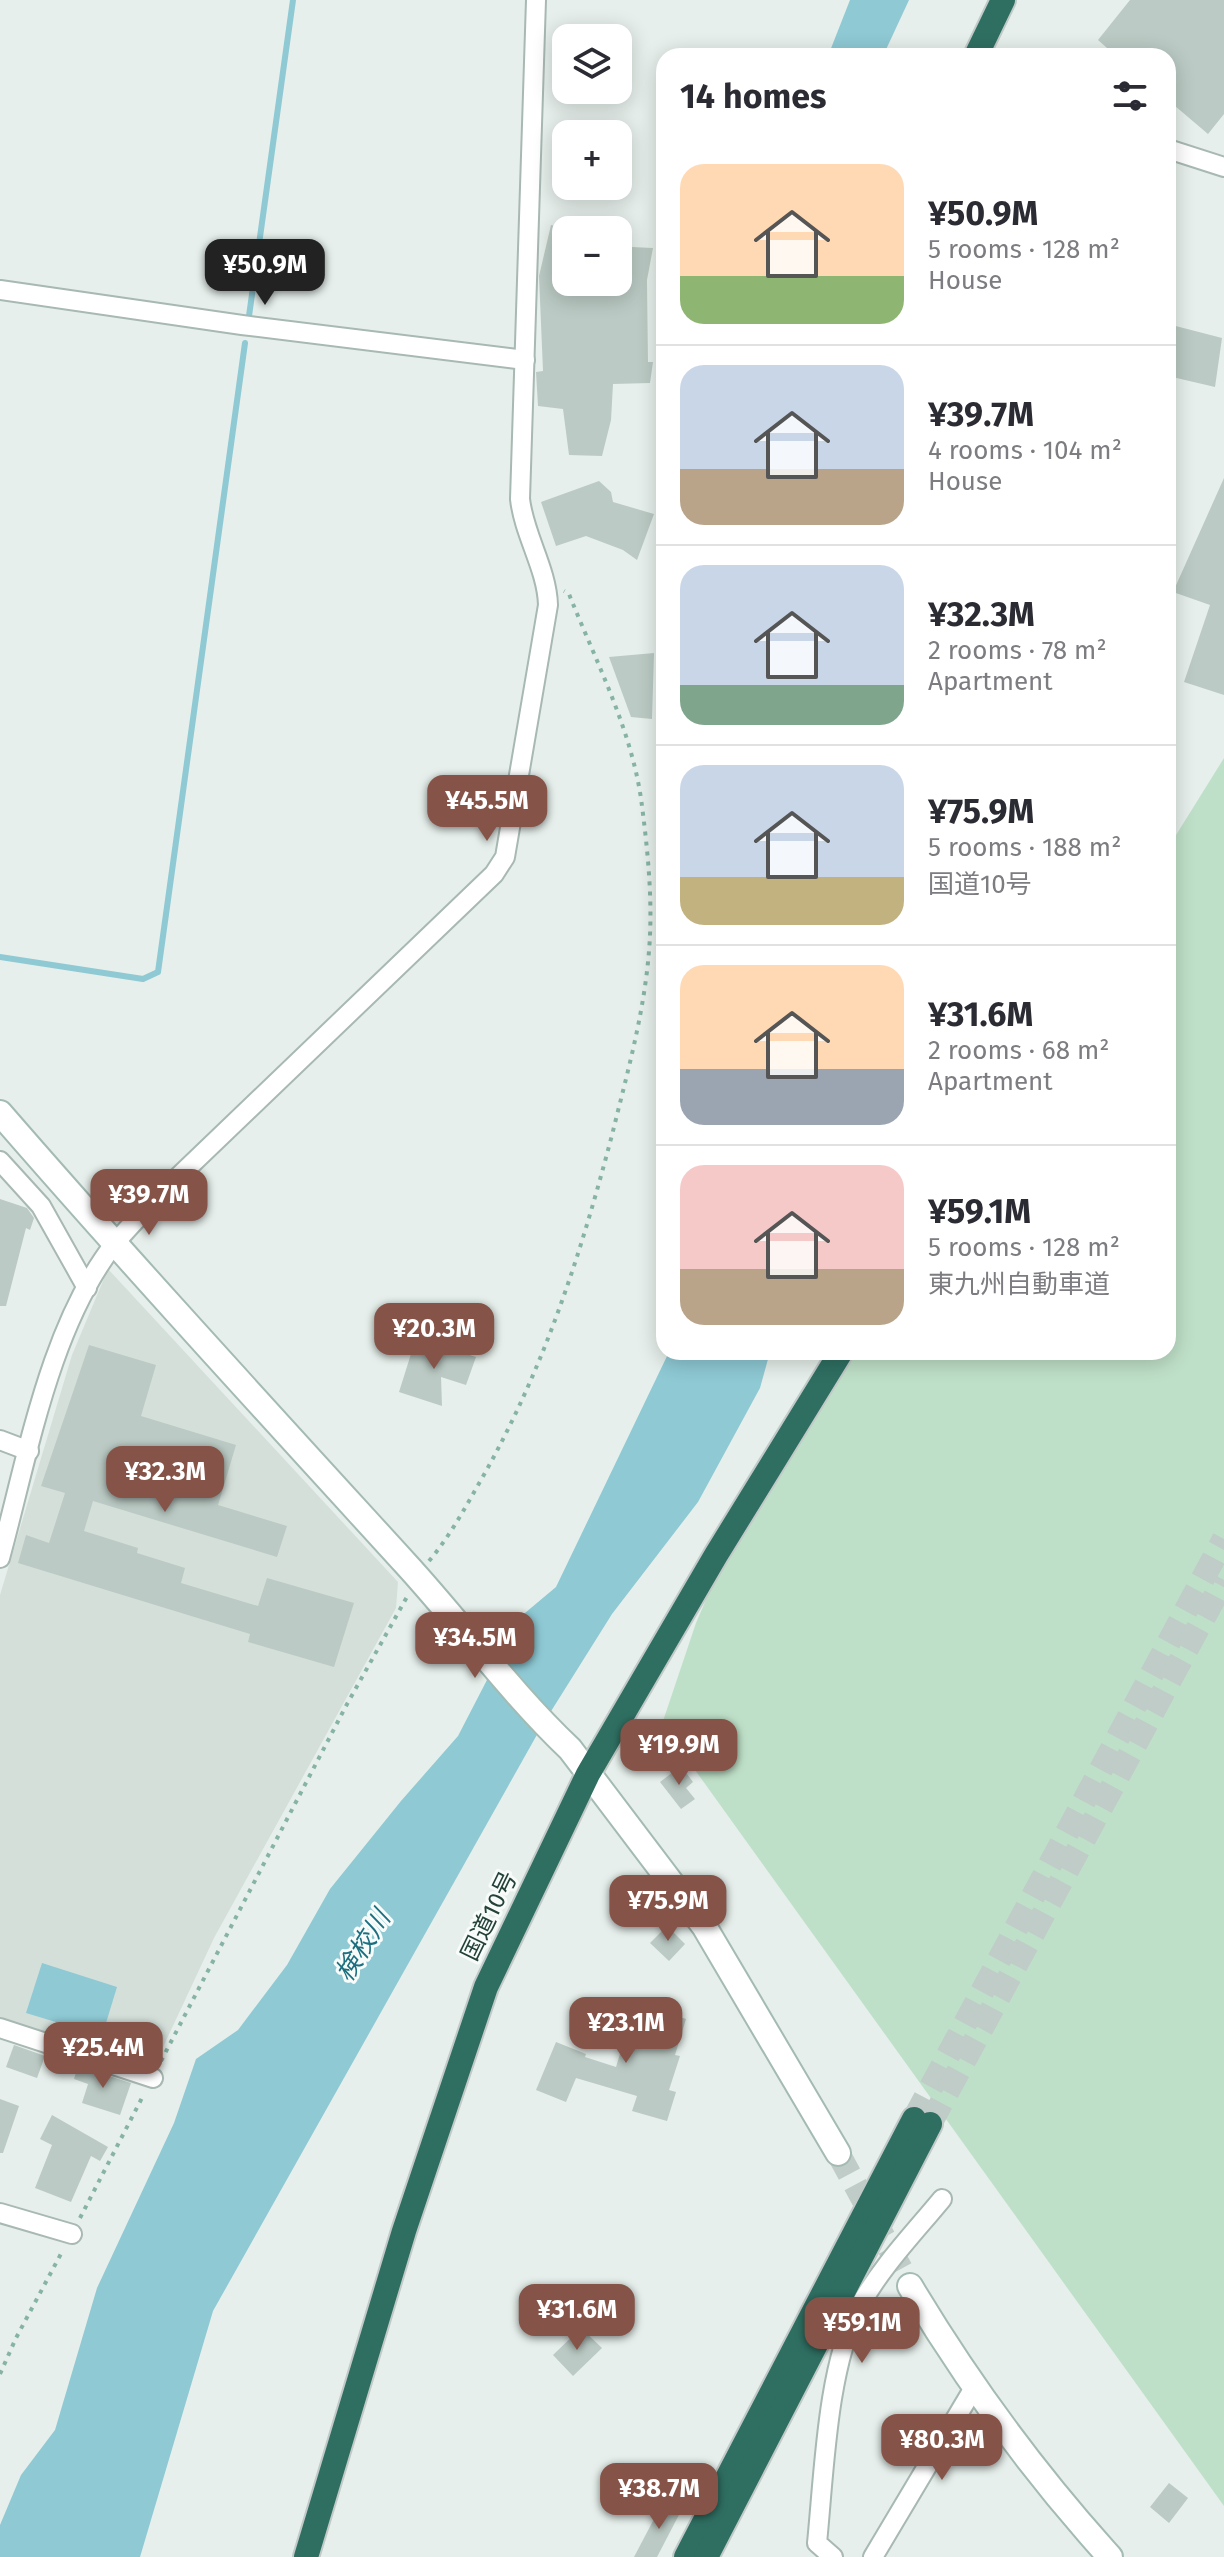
<!DOCTYPE html>
<html lang="en">
<head>
<meta charset="utf-8">
<style>
  body { margin:0; font-family:"Fira Sans","Noto Sans JP",sans-serif; background:#f7f7f7; color:#2b2b33; height:100vh; display:flex; flex-direction:column; font-size:30px; white-space:nowrap }
  * { box-sizing:border-box; margin:0 }
  p { font-size:26px; color:#7c7c81 }
  .icon { flex:none; width:44px; height:44px; fill:none; stroke:currentColor; stroke-width:2; stroke-linecap:round; stroke-linejoin:round }
  .map { position:relative; flex:1; overflow:hidden }
  .drawer { position:absolute; left:656px; top:48px; width:520px; height:1312px; display:flex; flex-direction:column; background:#fff; border-radius:24px; box-shadow:0 4px 20px #0003 }
  .drawer>* { flex:none }
  .fabs { position:absolute; left:552px; top:24px; display:grid; gap:16px }
  .fabs a { display:grid; place-items:center; width:80px; height:80px; border-radius:16px; background:#fff; box-shadow:0 4px 20px #0003; font-size:40px }
  .price { position:absolute; translate:-50% -68px; padding:0 18px; border-radius:16px; background:#855347; color:#fff; font-size:26px; line-height:52px; filter:drop-shadow(0 2px 4px #0008) }
  .price::after { content:''; position:absolute; left:50%; top:48px; width:24px; height:18px; margin-left:-12px; background:inherit; clip-path:polygon(0 0,100% 0,50% 100%) }
  .price.current { background:#222; color:#fff }
  ul { padding:0; list-style:none }
  li { display:flex; align-items:center; gap:24px; height:200px; padding:0 24px }
  li+li { border-top:2px solid #e1e1e2 }
  li span { display:grid; place-items:center; flex:none; width:224px; height:160px; border-radius:24px; color:#555 }
  li>.icon { margin-inline-start:auto }
  span .icon { width:96px; height:96px; fill:#fffc; stroke-width:1 }
  li b { font-size:34px }
  h2 { display:flex; justify-content:space-between; align-items:center; height:96px; padding:0 24px; font-size:34px }
  .map>svg:first-child { display:block }
  .built { fill:#d4dfda }
  .green { fill:#bfe0c8 }
  .water { fill:#8ec9d4 }
  .lines { fill:none; stroke-linecap:round; stroke-linejoin:round }
  .stream { stroke:#8ec9d4; stroke-width:6 }
  .building { fill:#bbcac4 }
  .secondary-tunnel { stroke:#bfccc8; stroke-width:24; stroke-dasharray:24 12; stroke-linecap:butt }
  .highway-tunnel { stroke:#bfccc8; stroke-width:24; stroke-dasharray:24 12; stroke-linecap:butt }
  .street-casing { stroke:#a8b8b2; stroke-width:22 }
  .secondary-casing { stroke:#a4bbb3; stroke-width:28 }
  .highway-casing { stroke:#c2cac8; stroke-width:28 }
  .path { stroke:#86b3a5; stroke-width:4; stroke-dasharray:4 6; stroke-linecap:butt }
  .street { stroke:#fff; stroke-width:18 }
  .secondary { stroke:#fff; stroke-width:24 }
  .highway { stroke:#2f6f62; stroke-width:24 }
  .labels { text-anchor:middle; dominant-baseline:central; stroke-width:6; stroke-linejoin:round; paint-order:stroke }
  .street-label { font-size:24px; fill:#24423a; stroke:#f7fbf9 }
  .water-label { font-size:26px; font-style:italic; fill:#1c6f80; stroke:#f7fbf9 }
</style>
</head>
<body>
<div class="map">
<svg width="1224" height="2557" viewBox="0 0 1224 2557">
  <rect width="100%" height="100%" fill="#e6efeb"/>
  <path class="built" d="M 108,1269 L 398,1582 L 396,1608 L 214,1938 L 150,2075 L 0,2023 L 0,1595 L 72,1355 Z"/>
  <path class="green" d="M 1224,758 L 1224,2506 L 662,1724 L 696,1623 L 742,1515 L 840,1352 L 1168,1352 L 1168,848 Z"/>
  <g class="water">
    <path d="M 850,0 L 909,0 L 883,56 L 828,56 Z"/>
    <path d="M 669,1352 L 770,1352 L 760,1388 L 698,1502 L 612,1614 L 543,1724 L 213,2311 L 140,2557 L 0,2557 L 0,2525 L 21,2475 L 55,2430 L 97,2288 L 174,2123 L 196,2059 L 238,2030 L 287,1965 L 330,1889 L 401,1801 L 458,1736 L 519,1618 L 556,1587 Z"/>
    <path d="M 42,1963 L 117,1987 L 102,2036 L 26,2013 Z"/>
  </g>
  <g class="lines">
    <g class="stream">
      <path d="M 249,316 L 293,0"/>
      <path d="M 0,957 L 143,979 L 158,972 L 245,343"/>
    </g>
  </g>
  <g class="building">
    <path d="M 1130,0 L 1224,0 L 1224,114 L 1208,134 L 1168,100 L 1168,56 L 1116,56 L 1098,40 Z"/>
    <path d="M 551,225 L 566,228 L 566,258 L 560,289 L 625,290 L 632,247 L 653,248 L 647,280 L 648,362 L 653,362 L 650,383 L 613,384 L 611,420 L 602,456 L 569,455 L 563,409 L 538,406 L 536,372 L 543,371 L 539,276 Z"/>
    <path d="M 1168,324 L 1222,338 L 1215,387 L 1168,376 Z"/>
    <path d="M 1224,478 L 1224,695 L 1184,682 L 1210,605 L 1173,592 Z"/>
    <path d="M 599,481 L 611,492 L 613,502 L 654,514 L 637,560 L 623,550 L 586,536 L 556,546 L 541,502 Z"/>
    <path d="M 654,653 L 652,719 L 631,717 L 609,657 Z"/>
    <path d="M 0,1199 L 27,1208 L 34,1218 L 30,1230 L 26,1228 L 6,1306 L 0,1306 Z"/>
    <path d="M 416,1338 L 476,1357 L 466,1385 L 441,1377 L 442,1406 L 399,1392 Z"/>
    <path d="M 89,1345 L 156,1365 L 141,1416 L 236,1445 L 218,1505 L 287,1526 L 277,1557 L 93,1501 L 84,1531 L 138,1548 L 137,1553 L 185,1568 L 181,1583 L 258,1606 L 267,1578 L 354,1603 L 334,1667 L 248,1642 L 250,1634 L 18,1563 L 26,1535 L 49,1543 L 65,1493 L 41,1486 Z"/>
    <path d="M 681,1766 L 693,1782 L 686,1788 L 695,1799 L 681,1809 L 660,1782 Z"/>
    <path d="M 667,1926 L 685,1944 L 669,1961 L 650,1943 Z"/>
    <path d="M 641,2004 L 686,2019 L 675,2055 L 680,2056 L 669,2090 L 676,2092 L 667,2121 L 632,2111 L 637,2096 L 576,2078 L 566,2102 L 536,2090 L 556,2042 L 586,2054 L 585,2057 L 616,2067 L 626,2034 L 631,2035 Z"/>
    <path d="M 14,2045 L 45,2056 L 37,2078 L 6,2067 Z"/>
    <path d="M 78,2066 L 131,2083 L 120,2115 L 82,2103 L 88,2084 L 74,2079 Z"/>
    <path d="M 0,2099 L 19,2106 L 3,2153 L 0,2153 Z"/>
    <path d="M 52,2115 L 108,2147 L 100,2161 L 91,2156 L 71,2202 L 35,2188 L 52,2145 L 40,2139 Z"/>
    <path d="M 581,2328 L 602,2348 L 573,2376 L 553,2355 Z"/>
    <path d="M 1169,2483 L 1188,2498 L 1169,2523 L 1150,2507 Z"/>
    <path d="M 664,2500 L 682,2509 L 657,2557 L 634,2557 Z"/>
  </g>
  <g class="lines">
    <path class="secondary-tunnel" d="M 838,2153 L 910,2286"/>
    <g class="highway-tunnel">
      <path d="M 914,2119 L 1224,1539"/>
      <path d="M 930,2124 L 1224,1580"/>
    </g>
    <g class="street-casing">
      <g id="street">
        <path d="M 1168,149 L 1224,167"/>
        <path d="M 0,290 L 242,325 L 525,360"/>
        <path d="M 0,1161 L 41,1206 L 87,1288"/>
        <path d="M 0,1440 L 29,1451"/>
        <path d="M 0,1558 C 28,1456 49,1327 115,1243 C 127,1229 140,1216 152,1202 L 494,874 L 505,857 L 548,605 C 547,569 524,535 520,499 L 536,0"/>
        <path d="M 0,2028 L 153,2078"/>
        <path d="M 0,2213 L 72,2234"/>
        <path d="M 833,2557 L 817,2543 C 824,2474 827,2367 859,2307 C 881,2267 914,2233 942,2199"/>
        <path d="M 873,2557 L 975,2386"/>
      </g>
    </g>
    <g class="secondary-casing">
      <g id="secondary">
        <path d="M 0,1113 C 132,1265 269,1414 405,1563 C 461,1624 510,1692 570,1749 L 704,1926 L 838,2153"/>
        <path d="M 910,2286 C 968,2383 1034,2473 1110,2557"/>
      </g>
    </g>
    <g class="highway-casing">
      <g id="highway">
        <path d="M 976,56 L 1003,0"/>
        <path d="M 306,2557 L 404,2231 L 486,1987 L 588,1774 L 716,1555 L 841,1352"/>
        <path d="M 686,2557 L 914,2119"/>
        <path d="M 706,2557 L 930,2124"/>
      </g>
    </g>
    <g class="path">
      <path d="M 429,1561 C 450,1536 465,1508 481,1480 C 544,1369 580,1257 612,1135 C 627,1074 644,1014 649,951 C 653,903 648,853 642,806 C 633,732 596,662 569,594 L 564,591"/>
      <path d="M 161,2061 L 346,1706 L 408,1595"/>
      <path d="M 80,2218 L 144,2094"/>
      <path d="M 0,2374 L 16,2338 L 63,2250"/>
    </g>
    <use href="#street" class="street"/>
    <use href="#secondary" class="secondary"/>
    <use href="#highway" class="highway"/>
  </g>
  <g class="labels">
    <g class="street-label">
      <text transform="translate(489 1916) rotate(-64)">国道10号</text>
    </g>
    <g class="water-label">
      <text transform="translate(363 1946) rotate(-58)">検校川</text>
    </g>
  </g>
</svg>
<div class="fabs">
<a><svg class="icon" aria-label="layers" viewBox="0 0 24 24"><path d="M12 4l9 5-9 5-9-5zM3 14l9 5 9-5"/></svg></a>
<a>+</a>
<a>−</a>
</div>
<b class="price current" style="left:265px;top:307px">¥50.9M</b>
<b class="price" style="left:487px;top:843px">¥45.5M</b>
<b class="price" style="left:149px;top:1237px">¥39.7M</b>
<b class="price" style="left:434px;top:1371px">¥20.3M</b>
<b class="price" style="left:165px;top:1514px">¥32.3M</b>
<b class="price" style="left:475px;top:1680px">¥34.5M</b>
<b class="price" style="left:679px;top:1787px">¥19.9M</b>
<b class="price" style="left:668px;top:1943px">¥75.9M</b>
<b class="price" style="left:626px;top:2065px">¥23.1M</b>
<b class="price" style="left:103px;top:2090px">¥25.4M</b>
<b class="price" style="left:577px;top:2352px">¥31.6M</b>
<b class="price" style="left:862px;top:2365px">¥59.1M</b>
<b class="price" style="left:942px;top:2482px">¥80.3M</b>
<b class="price" style="left:659px;top:2531px">¥38.7M</b>
<section class="drawer">
<h2>14 homes<svg class="icon" aria-label="filters" viewBox="0 0 24 24"><path d="M4 7h16M4 17h16"/><circle cx="9" cy="7" r="2"/><circle cx="15" cy="17" r="2"/></svg></h2>
<ul>
<li><span style="background:linear-gradient(#ffd9b3 70%,#8fb573 0)"><svg class="icon" aria-label="home" viewBox="0 0 24 24"><path d="M3 11l9-7 9 7M6 9v11h12V9"/></svg></span><div><b>¥50.9M</b><p>5 rooms · 128 m²</p><p>House</p></div></li>
<li><span style="background:linear-gradient(#c9d6e8 65%,#b9a48a 0)"><svg class="icon" aria-label="home" viewBox="0 0 24 24"><path d="M3 11l9-7 9 7M6 9v11h12V9"/></svg></span><div><b>¥39.7M</b><p>4 rooms · 104 m²</p><p>House</p></div></li>
<li><span style="background:linear-gradient(#c9d6e8 75%,#7fa58c 0)"><svg class="icon" aria-label="home" viewBox="0 0 24 24"><path d="M3 11l9-7 9 7M6 9v11h12V9"/></svg></span><div><b>¥32.3M</b><p>2 rooms · 78 m²</p><p>Apartment</p></div></li>
<li><span style="background:linear-gradient(#c9d6e8 70%,#c2b280 0)"><svg class="icon" aria-label="home" viewBox="0 0 24 24"><path d="M3 11l9-7 9 7M6 9v11h12V9"/></svg></span><div><b>¥75.9M</b><p>5 rooms · 188 m²</p><p>国道10号</p></div></li>
<li><span style="background:linear-gradient(#ffd9b3 65%,#9aa5b1 0)"><svg class="icon" aria-label="home" viewBox="0 0 24 24"><path d="M3 11l9-7 9 7M6 9v11h12V9"/></svg></span><div><b>¥31.6M</b><p>2 rooms · 68 m²</p><p>Apartment</p></div></li>
<li><span style="background:linear-gradient(#f6c9c9 65%,#b9a48a 0)"><svg class="icon" aria-label="home" viewBox="0 0 24 24"><path d="M3 11l9-7 9 7M6 9v11h12V9"/></svg></span><div><b>¥59.1M</b><p>5 rooms · 128 m²</p><p>東九州自動車道</p></div></li>
</ul>
</section>
</div>
</body>
</html>
